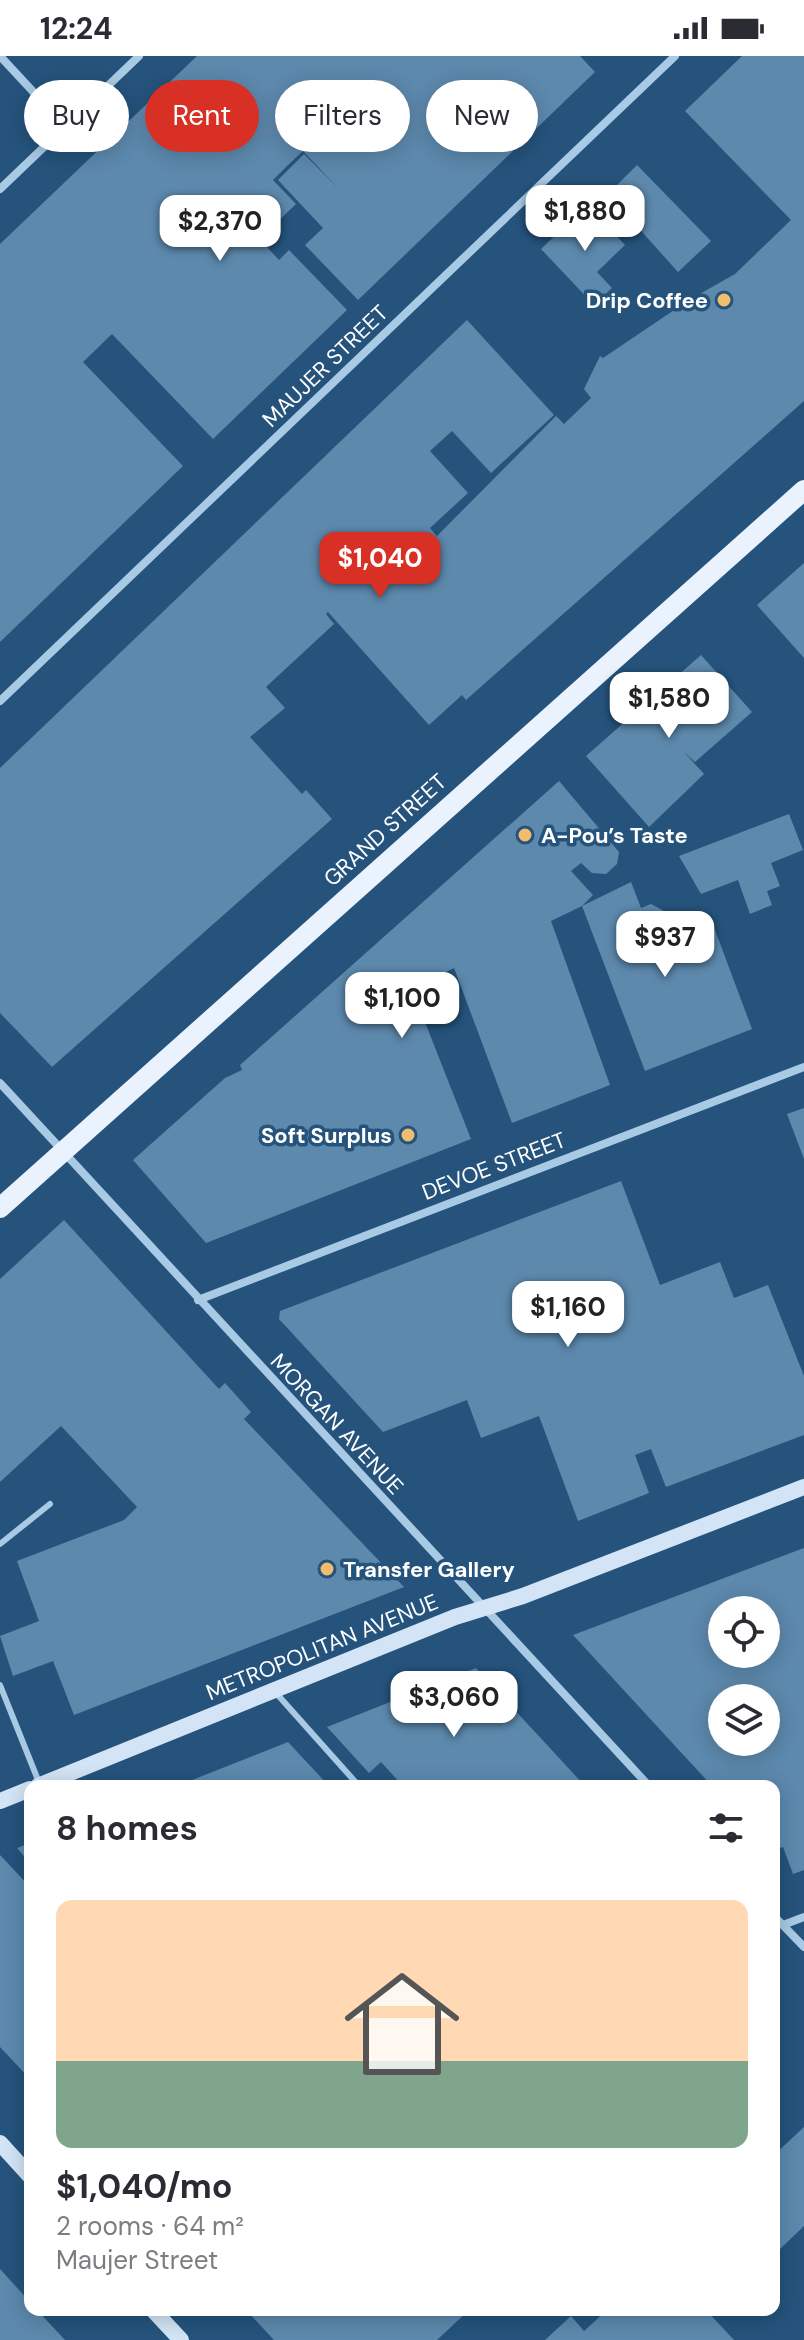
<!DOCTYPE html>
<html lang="en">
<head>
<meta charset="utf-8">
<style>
  body { margin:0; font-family:"DM Sans",sans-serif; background:#f2f2f3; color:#2b2b33; height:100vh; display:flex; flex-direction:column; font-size:30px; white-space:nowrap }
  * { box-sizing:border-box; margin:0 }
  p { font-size:26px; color:#7c7c81 }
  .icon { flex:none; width:44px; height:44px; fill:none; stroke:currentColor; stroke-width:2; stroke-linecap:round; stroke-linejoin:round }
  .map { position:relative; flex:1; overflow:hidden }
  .panel { position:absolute; left:24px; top:1724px; width:756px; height:536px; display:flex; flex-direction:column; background:#fff; border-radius:16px; box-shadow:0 4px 20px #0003 }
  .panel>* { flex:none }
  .hud { position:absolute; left:24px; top:24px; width:756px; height:72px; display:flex; gap:16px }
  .buttons { position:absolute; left:708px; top:1540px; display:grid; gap:16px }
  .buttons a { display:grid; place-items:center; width:72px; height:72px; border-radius:50%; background:#fff; box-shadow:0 4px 20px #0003; font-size:40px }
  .price { position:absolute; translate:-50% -68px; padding:0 18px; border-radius:16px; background:#fff; color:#222; font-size:26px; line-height:52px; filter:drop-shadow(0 2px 4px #0008) }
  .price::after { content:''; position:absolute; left:50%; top:48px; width:24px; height:18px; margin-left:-12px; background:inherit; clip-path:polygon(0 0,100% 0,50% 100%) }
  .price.active { background:#d93025; color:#fff }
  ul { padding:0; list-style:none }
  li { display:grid; align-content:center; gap:16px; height:424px; padding:0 32px }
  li+li { border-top:2px solid #e1e1e2 }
  li span { display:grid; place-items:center; height:248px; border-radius:16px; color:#555 }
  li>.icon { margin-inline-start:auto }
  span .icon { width:144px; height:144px; fill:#fffc; stroke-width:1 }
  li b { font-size:34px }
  h2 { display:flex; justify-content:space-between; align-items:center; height:96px; padding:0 32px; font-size:34px }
  .pill { padding:0 28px; border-radius:36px; background:#fff; box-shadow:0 4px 20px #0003; font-size:28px; line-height:72px }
  .pill.active { background:#d93025; color:#fff }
  .status { display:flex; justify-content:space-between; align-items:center; height:56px; padding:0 40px; background:#fff; direction:ltr }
  .status svg { height:22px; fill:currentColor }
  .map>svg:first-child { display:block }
  .building { fill:#5d89ad; fill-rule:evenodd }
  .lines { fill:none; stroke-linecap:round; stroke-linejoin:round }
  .service { stroke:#a9cae5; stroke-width:6 }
  .minor { stroke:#a9cae5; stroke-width:8 }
  .secondary { stroke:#d2e4f5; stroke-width:16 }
  .primary { stroke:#e9f2fd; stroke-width:20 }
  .poi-dot { fill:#efbd6d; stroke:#25537c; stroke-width:3 }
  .labels { text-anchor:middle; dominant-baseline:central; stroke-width:7; stroke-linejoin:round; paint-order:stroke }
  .poi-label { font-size:22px; font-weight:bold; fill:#fff; stroke:#25537c; text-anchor:end }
  .street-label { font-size:22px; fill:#fff; stroke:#25537c }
</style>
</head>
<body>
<div class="status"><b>12:24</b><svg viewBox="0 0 49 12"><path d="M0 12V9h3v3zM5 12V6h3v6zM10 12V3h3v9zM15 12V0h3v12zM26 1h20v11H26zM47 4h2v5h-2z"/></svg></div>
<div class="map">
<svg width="804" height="2284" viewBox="0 0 804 2284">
  <rect width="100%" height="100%" fill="#25537c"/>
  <g class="building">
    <path d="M 197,0 L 580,0 L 595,16 L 358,244 L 305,189 L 323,172 L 278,124 L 304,98 L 339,133 L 303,95 L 286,111 L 273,124 L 296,148 L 272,171 L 249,147 L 220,175 L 236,191 L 252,175 L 279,204 L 289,194 L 347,254 L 213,383 L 112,278 L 83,306 L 183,410 L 0,586 L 0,188 Z"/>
    <path d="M 742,0 L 804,0 L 804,345 L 466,644 L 462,639 L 429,669 L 328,556 L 326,558 L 334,568 L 266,631 L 285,652 L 250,681 L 302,738 L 306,734 L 332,763 L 52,1011 L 0,957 L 0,712 L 467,264 L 554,359 L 491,417 L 452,375 L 430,395 L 468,437 L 430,472 L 437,480 L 556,360 L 564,368 L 591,342 L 584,333 L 600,300 L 603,302 L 689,244 L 735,218 L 791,164 L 685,55 Z"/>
    <path d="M 637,109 L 711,185 L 678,216 L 608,138 Z"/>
    <path d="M 587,149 L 625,189 L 597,216 L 612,232 L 594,249 L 541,193 Z"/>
    <path d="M 804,507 L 804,602 L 757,549 Z"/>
    <path d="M 701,599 L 752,656 L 695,706 L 684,696 L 704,718 L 649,771 L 586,700 Z"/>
    <path d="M 559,725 L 619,796 L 617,808 L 606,818 L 592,817 L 581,807 L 571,815 L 593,839 L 582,850 L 551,865 L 610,1029 L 512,1067 L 454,912 L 412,933 L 471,1083 L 206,1187 L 133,1104 L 225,1022 L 242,1014 L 240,1009 Z"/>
    <path d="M 789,758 L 803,794 L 771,807 L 780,830 L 767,835 L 772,849 L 750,858 L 738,824 L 701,838 L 679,800 Z"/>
    <path d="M 631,826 L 641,852 L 651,848 L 664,855 L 674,881 L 712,866 L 752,973 L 645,1015 L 582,850 Z"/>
    <path d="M 804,1052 L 804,1103 L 787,1058 Z"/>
    <path d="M 621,1125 L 660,1229 L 720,1206 L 734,1242 L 768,1229 L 804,1320 L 804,1379 L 666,1431 L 651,1393 L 635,1399 L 649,1437 L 578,1465 L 539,1360 L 481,1382 L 467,1344 L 383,1376 L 279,1263 L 280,1255 Z"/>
    <path d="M 64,1164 L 219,1333 L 225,1327 L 251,1356 L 244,1363 L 404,1531 L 74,1659 L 53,1605 L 13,1620 L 0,1580 L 39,1565 L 17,1505 L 124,1464 L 137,1451 L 61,1370 L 0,1426 L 0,1223 Z"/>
    <path d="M 804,1492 L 804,1814 L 793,1818 L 783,1791 L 774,1794 L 774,1730 L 712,1730 L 573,1579 ZM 722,1554 L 766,1554 L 766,1598 L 722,1598 ZM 722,1642 L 766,1642 L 766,1686 L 722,1686 Z"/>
    <path d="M 476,1612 L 585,1730 L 403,1730 L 381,1706 L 369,1717 L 327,1671 Z"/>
    <path d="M 288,1686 L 329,1730 L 177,1730 Z"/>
    <path d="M 30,1787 L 30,1807 L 17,1792 Z"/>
    <path d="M 0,1799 L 30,1831 L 30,2023 L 0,1991 Z"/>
    <path d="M 804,2071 L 804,2170 L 779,2194 L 774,2188 L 774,2099 Z"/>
    <path d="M 0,2213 L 30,2246 L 30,2254 L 37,2254 L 65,2284 L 0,2284 Z"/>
    <path d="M 246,2254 L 469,2254 L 437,2284 L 274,2284 Z"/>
    <path d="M 607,2254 L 706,2254 L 734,2284 L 545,2284 L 571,2260 L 584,2275 Z"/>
  </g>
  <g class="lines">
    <g class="service">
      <path d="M 0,1488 L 50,1448"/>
      <path d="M 0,1629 L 40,1729"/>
      <path d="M 276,1637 L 359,1730"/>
    </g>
    <g class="minor">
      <path d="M 0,0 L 65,70"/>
      <path d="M 0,133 L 139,0"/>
      <path d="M 0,645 L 675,0"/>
      <path d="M 0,1027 L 649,1730"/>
      <path d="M 198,1244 L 804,1011"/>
      <path d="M 774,1860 L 804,1891"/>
      <path d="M 783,1869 L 804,1861"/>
    </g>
    <g class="secondary">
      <path d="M 38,1730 L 455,1561 L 523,1540 L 804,1431"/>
      <path d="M 0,1745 L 30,1733"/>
      <path d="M 0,2087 L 30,2120"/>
      <path d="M 153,2254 L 181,2284"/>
    </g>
    <path class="primary" d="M 0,1152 L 804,434"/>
  </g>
  <g class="poi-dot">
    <circle cx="724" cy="244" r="8"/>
    <circle cx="525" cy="779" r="8"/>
    <circle cx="408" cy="1079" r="8"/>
    <circle cx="327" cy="1513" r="8"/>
  </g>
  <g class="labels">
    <g class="poi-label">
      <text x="708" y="244">Drip Coffee</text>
      <text x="541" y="779" text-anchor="start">A-Pou’s Taste</text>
      <text x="392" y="1079">Soft Surplus</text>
      <text x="343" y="1513" text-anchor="start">Transfer Gallery</text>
    </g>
    <g class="street-label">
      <text transform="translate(325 310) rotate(-44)">MAUJER STREET</text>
      <text transform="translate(385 774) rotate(-42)">GRAND STREET</text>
      <text transform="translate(494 1110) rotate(-21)">DEVOE STREET</text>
      <text transform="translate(337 1368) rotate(47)">MORGAN AVENUE</text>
      <text transform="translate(322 1591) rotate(-22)">METROPOLITAN AVENUE</text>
    </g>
  </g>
</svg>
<div class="buttons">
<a><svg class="icon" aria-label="locate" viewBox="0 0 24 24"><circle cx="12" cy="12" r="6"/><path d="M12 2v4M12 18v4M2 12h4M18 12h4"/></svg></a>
<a><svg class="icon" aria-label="layers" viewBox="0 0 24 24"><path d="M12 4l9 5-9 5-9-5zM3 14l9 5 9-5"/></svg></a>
</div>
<b class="price" style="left:585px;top:197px">$1,880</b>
<b class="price" style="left:220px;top:207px">$2,370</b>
<b class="price active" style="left:380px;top:544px">$1,040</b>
<b class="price" style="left:669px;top:684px">$1,580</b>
<b class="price" style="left:665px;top:923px">$937</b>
<b class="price" style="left:402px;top:984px">$1,100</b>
<b class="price" style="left:568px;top:1293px">$1,160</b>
<b class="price" style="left:454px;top:1683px">$3,060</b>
<div class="hud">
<a class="pill">Buy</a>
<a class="pill active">Rent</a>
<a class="pill">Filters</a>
<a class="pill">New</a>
</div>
<section class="panel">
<h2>8 homes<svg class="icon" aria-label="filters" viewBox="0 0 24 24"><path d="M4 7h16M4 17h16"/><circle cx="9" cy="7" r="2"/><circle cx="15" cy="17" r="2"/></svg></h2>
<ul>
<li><span style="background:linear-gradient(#ffd9b3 65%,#7fa58c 0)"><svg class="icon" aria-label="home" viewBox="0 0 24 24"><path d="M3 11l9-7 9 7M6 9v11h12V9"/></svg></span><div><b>$1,040/mo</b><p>2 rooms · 64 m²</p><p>Maujer Street</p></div></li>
</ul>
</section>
</div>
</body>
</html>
